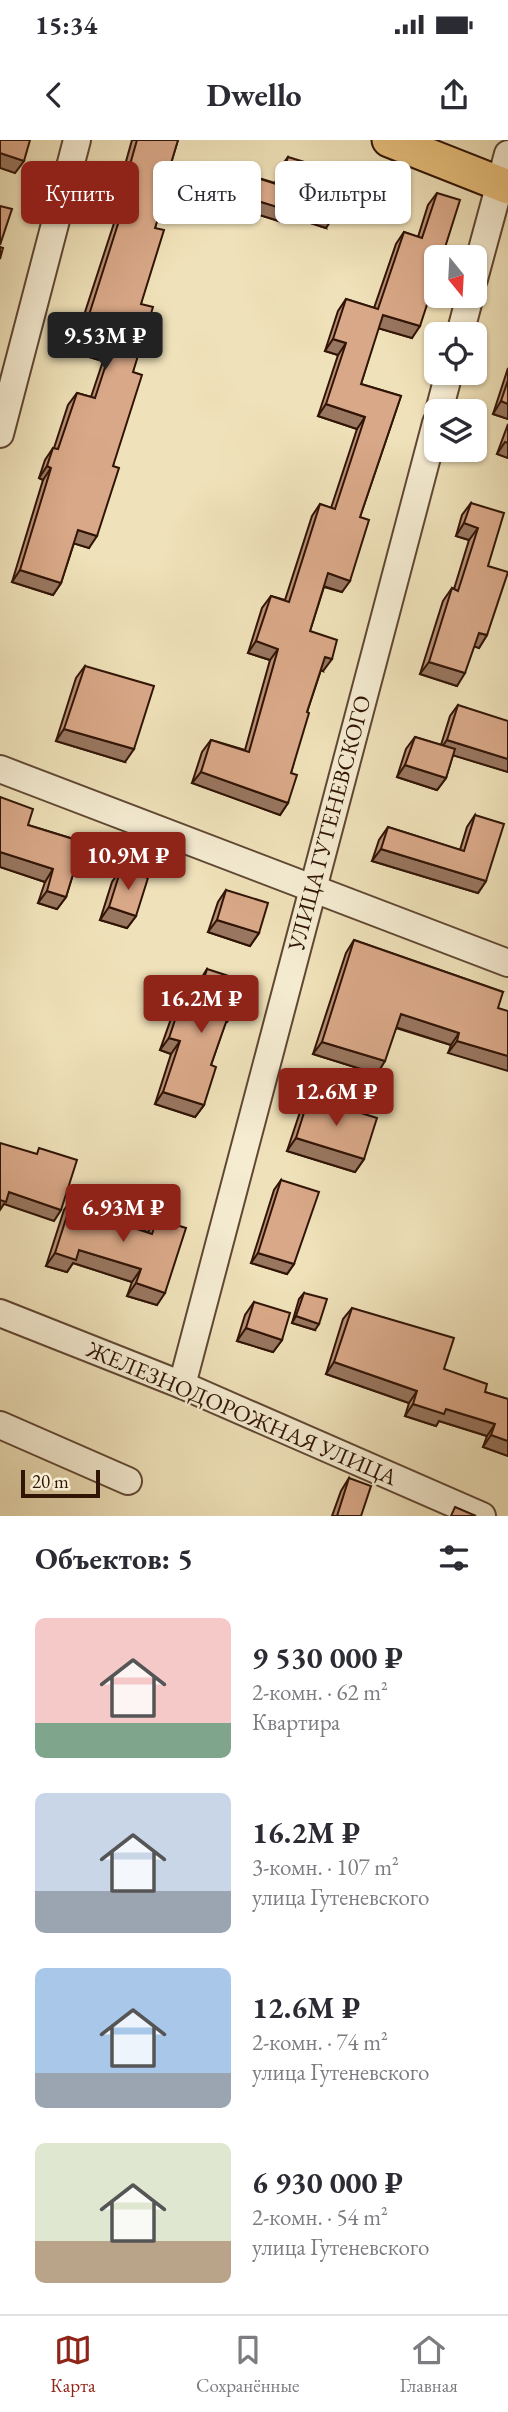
<!DOCTYPE html>
<html lang="ru">
<head>
<meta charset="utf-8">
<style>
  body { margin:0; font-family:"EB Garamond",serif; background:#f7f7f7; color:#2b2b33; height:100vh; display:flex; flex-direction:column; font-size:26px; white-space:nowrap }
  * { box-sizing:border-box; margin:0 }
  p { font-size:23px; color:#7c7c81 }
  .icon { flex:none; width:38px; height:38px; fill:none; stroke:currentColor; stroke-width:2; stroke-linecap:round; stroke-linejoin:round }
  .map { position:relative; height:1376px; overflow:hidden }
  .sheet { display:flex; flex-direction:column; background:#fff; flex:1 }
  .sheet>* { flex:none }
  .top-card { position:absolute; left:21px; top:21px; width:467px; height:63px; display:flex; gap:14px }
  .needle { width:46px; rotate:162deg }
  .controls { position:absolute; left:424px; top:105px; display:grid; gap:14px }
  .controls a { display:grid; place-items:center; width:63px; height:63px; border-radius:10px; background:#fff; box-shadow:0 2px 5px #0004; font-size:35px }
  .scale { position:absolute; left:21px; bottom:18px; width:79px; box-sizing:border-box; padding-left:7px; border:4px solid #301406; border-top:0; font-size:19px; line-height:24px; white-space:nowrap; color:#301406; -webkit-text-stroke:5px #f5ecd2; paint-order:stroke }
  .price { position:absolute; translate:-50% -60px; padding:0 16px; border-radius:7px; background:#8f2418; color:#fff; font-size:23px; line-height:46px; filter:drop-shadow(0 2px 4px #0008) }
  .price::after { content:''; position:absolute; left:50%; top:42px; width:21px; height:16px; margin-left:-10px; background:inherit; clip-path:polygon(0 0,100% 0,50% 100%) }
  .price.active { background:#222; color:#fff }
  ul { padding:0; list-style:none }
  li { display:flex; align-items:center; gap:21px; height:175px; padding:0 35px }
  li span { display:grid; place-items:center; flex:none; width:196px; height:140px; border-radius:10px; color:#555 }
  li>.icon { margin-inline-start:auto }
  span .icon { width:84px; height:84px; fill:#fffc; stroke-width:1 }
  li b { font-size:30px }
  h2 { display:flex; justify-content:space-between; align-items:center; height:84px; padding:0 35px; font-size:30px }
  .pill { padding:0 24px; border-radius:10px; background:#fff; box-shadow:0 2px 5px #0004; font-size:24px; line-height:63px }
  .pill.active { background:#8f2418; color:#fff }
  .status { display:flex; justify-content:space-between; align-items:center; height:49px; padding:0 35px; background:#fff; direction:ltr }
  .status svg { height:19px; fill:currentColor }
  header { display:flex; justify-content:space-between; align-items:center; height:91px; padding:0 35px; background:#fff; font-size:32px; font-weight:700 }
  .tab-bar { display:flex; justify-content:space-around; align-items:center; height:98px; border-top:2px solid #e1e1e2; background:#fff; font-size:19px; color:#7c7c81 }
  .tab-bar a { display:grid; justify-items:center; gap:4px }
  .tab-bar .active { color:#8f2418 }
  .map>svg:first-child { display:block }
  .lines { fill:none; stroke-linecap:round; stroke-linejoin:round }
  .minor-casing { stroke:#604733; stroke-width:30 }
  .major-casing { stroke:#301406; stroke-width:37 }
  .minor { stroke:#f5ecd2; stroke-width:26 }
  .major { stroke:#e8c07c; stroke-width:33 }
  .wall { fill:#bb9075; stroke:#301406; stroke-width:2 }
  .shaded-wall { fill:#98765f; stroke:#301406; stroke-width:2 }
  .building { fill:#d9a888; stroke:#301406; stroke-width:2 }
  .labels { text-anchor:middle; dominant-baseline:central; stroke-width:5; stroke-linejoin:round; paint-order:stroke }
  .street-label { font-size:23px; fill:#301406; stroke:#f5ecd2 }
</style>
</head>
<body>
<div class="status"><b>15:34</b><svg viewBox="0 0 49 12"><path d="M0 12V9h3v3zM5 12V6h3v6zM10 12V3h3v9zM15 12V0h3v12zM26 1h20v11H26zM47 4h2v5h-2z"/></svg></div>
<header><svg class="icon" aria-label="back" viewBox="0 0 24 24"><path d="M15 5l-7 7 7 7"/></svg>Dwello<svg class="icon" aria-label="share" viewBox="0 0 24 24"><path d="M12 15V3M7 8l5-5 5 5M5 13v7h14v-7"/></svg></header>
<div class="map">
<svg width="508" height="1376" viewBox="0 0 508 1376">
  <rect width="100%" height="100%" fill="#efe1b9"/>
  <filter id="stains"><feTurbulence type="fractalNoise" baseFrequency=".00286" numOctaves="4"/><feColorMatrix values="0 0 0 0 .2 0 0 0 0 .09 0 0 0 0 .02 0 0 0 .5 -.17"/></filter>
  <radialGradient id="worn" r=".72"><stop offset=".6" stop-color="#630" stop-opacity="0"/><stop offset="1" stop-color="#630" stop-opacity=".3"/></radialGradient>
  <g class="lines">
    <g class="minor-casing">
      <g id="minor">
        <path d="M 474,139 L 508,14"/>
        <path d="M 460,194 L 470,156"/>
        <path d="M 439,271 L 449,233"/>
        <path d="M 0,294 L 77,0"/>
        <path d="M 0,629 L 508,823"/>
        <path d="M 0,1173 L 182,1245 L 482,1376"/>
        <path d="M 182,1245 L 436,283"/>
        <path d="M 0,1285 L 128,1341"/>
      </g>
    </g>
    <g class="major-casing">
      <path id="major" d="M 389,0 L 508,47"/>
    </g>
    <use href="#minor" class="minor"/>
    <use href="#major" class="major"/>
  </g>
  <g class="wall">
    <path d="M 132,0 L 178,0 L 169,30 L 155,88 L 141,164 L 133,232 L 113,326 L 89,408 L 74,403 L 61,443 L 53,455 L 12,442 L 43,340 L 39,338 L 45,320 L 53,308 L 54,308 L 68,265 L 77,253 L 91,257 L 103,221 L 72,212 L 116,77 L 111,75 Z"/>
    <path d="M 288,17 L 326,88 L 286,75 L 282,82 L 215,61 L 221,40 L 229,29 L 275,43 L 280,28 Z"/>
    <path d="M 437,53 L 412,198 L 378,188 L 361,244 L 401,256 L 360,377 L 342,452 L 324,447 L 310,491 L 323,531 L 321,530 L 307,572 L 291,633 L 288,663 L 280,675 L 192,643 L 202,612 L 211,600 L 245,610 L 270,520 L 248,513 L 262,468 L 271,456 L 285,460 L 312,376 L 320,364 L 331,368 L 357,289 L 318,276 L 338,215 L 325,211 L 338,171 L 346,159 L 374,168 L 396,104 L 404,92 L 418,97 L 428,65 Z"/>
    <path d="M 508,228 L 508,279 L 493,274 Z"/>
    <path d="M 508,284 L 508,318 L 497,314 Z"/>
    <path d="M 471,363 L 488,426 L 487,495 L 479,508 L 474,506 L 457,546 L 420,534 L 443,461 L 452,448 L 454,449 L 469,400 L 456,396 L 462,375 Z"/>
    <path d="M 85,526 L 125,622 L 56,601 L 76,538 Z"/>
    <path d="M 458,565 L 508,632 L 453,615 L 446,638 L 437,650 L 397,637 L 406,609 L 415,597 L 441,605 L 450,576 Z"/>
    <path d="M 0,657 L 28,685 L 83,702 L 66,757 L 57,769 L 38,763 L 45,742 L 0,727 Z"/>
    <path d="M 475,675 L 486,741 L 478,753 L 372,721 L 379,700 L 388,687 L 460,710 L 467,687 Z"/>
    <path d="M 121,729 L 136,776 L 127,788 L 100,780 L 112,742 Z"/>
    <path d="M 226,750 L 259,793 L 250,806 L 208,792 L 218,762 Z"/>
    <path d="M 354,800 L 503,852 L 448,913 L 451,905 L 396,888 L 377,934 L 313,914 L 346,813 Z"/>
    <path d="M 207,829 L 227,882 L 226,881 L 211,925 L 204,965 L 195,977 L 155,964 L 171,914 L 160,910 L 179,856 L 187,844 L 197,847 L 199,842 Z"/>
    <path d="M 309,957 L 364,1019 L 355,1032 L 287,1011 L 301,969 Z"/>
    <path d="M 281,1040 L 294,1124 L 287,1134 L 251,1123 L 274,1050 Z"/>
    <path d="M 73,1057 L 90,1074 L 148,1092 L 157,1079 L 157,1165 L 127,1156 L 132,1142 L 73,1123 L 67,1132 L 46,1126 L 64,1070 Z"/>
    <path d="M 304,1153 L 315,1190 L 292,1183 L 299,1159 Z"/>
    <path d="M 254,1162 L 282,1200 L 273,1212 L 237,1201 L 245,1175 Z"/>
    <path d="M 352,1168 L 444,1229 L 485,1252 L 508,1259 L 508,1316 L 483,1307 L 487,1296 L 439,1281 L 436,1286 L 405,1276 L 409,1263 L 326,1234 L 343,1179 Z"/>
    <path d="M 349,1338 L 361,1376 L 332,1376 L 341,1351 Z"/>
  </g>
  <g class="shaded-wall">
    <path d="M 0,13 L 24,21 L 15,33 L 0,28 Z"/>
    <path d="M 222,50 L 292,64 L 334,76 L 326,88 L 286,75 L 282,82 L 215,61 Z"/>
    <path d="M 119,63 L 124,65 L 116,77 L 111,75 Z"/>
    <path d="M 383,175 L 420,186 L 412,198 L 374,187 Z"/>
    <path d="M 333,199 L 346,203 L 338,215 L 325,211 Z"/>
    <path d="M 81,200 L 111,209 L 103,221 L 72,212 Z"/>
    <path d="M 501,261 L 508,264 L 508,279 L 493,274 Z"/>
    <path d="M 326,264 L 365,277 L 357,289 L 318,276 Z"/>
    <path d="M 505,302 L 508,303 L 508,318 L 497,314 Z"/>
    <path d="M 47,326 L 51,328 L 43,340 L 39,338 Z"/>
    <path d="M 464,383 L 478,388 L 469,400 L 456,396 Z"/>
    <path d="M 78,390 L 97,396 L 89,408 L 69,402 Z"/>
    <path d="M 20,430 L 61,443 L 53,455 L 12,442 Z"/>
    <path d="M 328,433 L 350,441 L 342,452 L 320,445 Z"/>
    <path d="M 479,493 L 487,495 L 479,508 L 470,505 Z"/>
    <path d="M 256,501 L 278,509 L 270,520 L 248,513 Z"/>
    <path d="M 325,517 L 332,519 L 323,531 L 317,529 Z"/>
    <path d="M 429,522 L 465,533 L 457,546 L 420,534 Z"/>
    <path d="M 64,589 L 134,609 L 125,622 L 56,601 Z"/>
    <path d="M 447,600 L 508,619 L 508,632 L 439,611 Z"/>
    <path d="M 405,625 L 446,638 L 437,650 L 397,637 Z"/>
    <path d="M 201,632 L 288,663 L 280,675 L 192,643 Z"/>
    <path d="M 381,709 L 486,741 L 478,753 L 372,721 Z"/>
    <path d="M 0,712 L 53,729 L 45,742 L 0,727 Z"/>
    <path d="M 47,751 L 66,757 L 57,769 L 38,763 Z"/>
    <path d="M 109,767 L 136,776 L 127,788 L 100,780 Z"/>
    <path d="M 217,780 L 259,793 L 250,806 L 208,792 Z"/>
    <path d="M 231,868 L 236,869 L 227,882 L 222,880 Z"/>
    <path d="M 401,874 L 459,893 L 451,905 L 392,886 Z"/>
    <path d="M 169,898 L 180,901 L 171,914 L 160,910 Z"/>
    <path d="M 457,901 L 508,916 L 508,931 L 448,913 Z"/>
    <path d="M 322,902 L 385,921 L 377,934 L 313,914 Z"/>
    <path d="M 163,952 L 204,965 L 195,977 L 155,964 Z"/>
    <path d="M 296,998 L 364,1019 L 355,1032 L 287,1011 Z"/>
    <path d="M 9,1052 L 61,1070 L 54,1081 L 4,1064 L 0,1070 L 0,1060 Z"/>
    <path d="M 79,1110 L 141,1129 L 132,1142 L 73,1123 L 67,1132 L 46,1126 L 55,1113 Z"/>
    <path d="M 258,1113 L 294,1124 L 287,1134 L 251,1123 Z"/>
    <path d="M 136,1143 L 165,1153 L 157,1165 L 127,1156 Z"/>
    <path d="M 296,1176 L 319,1184 L 315,1190 L 292,1183 Z"/>
    <path d="M 246,1188 L 282,1200 L 273,1212 L 237,1201 Z"/>
    <path d="M 334,1222 L 417,1251 L 409,1263 L 326,1234 Z"/>
    <path d="M 413,1264 L 446,1269 L 495,1284 L 487,1296 L 439,1281 L 436,1286 L 405,1276 Z"/>
    <path d="M 491,1295 L 508,1301 L 508,1316 L 483,1307 Z"/>
  </g>
  <g class="building">
    <path d="M 0,0 L 30,0 L 24,21 L 0,13 Z"/>
    <path d="M 137,0 L 178,0 L 169,30 L 173,32 L 155,88 L 164,90 L 141,164 L 153,167 L 133,232 L 142,235 L 113,326 L 119,328 L 97,396 L 78,390 L 61,443 L 20,430 L 51,328 L 47,326 L 53,308 L 58,309 L 77,253 L 95,258 L 111,209 L 81,200 L 124,65 L 119,63 Z"/>
    <path d="M 288,17 L 347,35 L 334,76 L 292,64 L 290,71 L 222,50 L 229,29 L 279,45 Z"/>
    <path d="M 437,53 L 460,60 L 442,117 L 436,117 L 436,137 L 420,186 L 383,175 L 361,244 L 401,256 L 360,377 L 369,380 L 350,441 L 328,433 L 310,491 L 337,500 L 332,519 L 325,517 L 307,572 L 309,573 L 291,633 L 297,635 L 288,663 L 201,632 L 211,600 L 249,612 L 278,509 L 256,501 L 271,456 L 289,462 L 320,364 L 335,369 L 365,277 L 326,264 L 346,203 L 333,199 L 346,159 L 378,169 L 404,92 L 422,98 Z"/>
    <path d="M 0,66 L 12,69 L 0,105 Z"/>
    <path d="M 0,107 L 3,108 L 0,119 Z"/>
    <path d="M 508,240 L 508,264 L 501,261 Z"/>
    <path d="M 471,363 L 504,373 L 488,426 L 508,432 L 487,495 L 479,493 L 465,533 L 429,522 L 452,448 L 458,451 L 478,388 L 464,383 Z"/>
    <path d="M 85,526 L 154,546 L 134,609 L 64,589 Z"/>
    <path d="M 458,565 L 508,581 L 508,619 L 447,600 Z"/>
    <path d="M 415,597 L 455,609 L 446,638 L 405,625 Z"/>
    <path d="M 0,657 L 33,669 L 28,685 L 83,702 L 66,757 L 47,751 L 53,729 L 0,712 Z"/>
    <path d="M 475,675 L 504,684 L 486,741 L 381,709 L 388,687 L 464,711 Z"/>
    <path d="M 121,729 L 148,738 L 136,776 L 109,767 Z"/>
    <path d="M 226,750 L 268,763 L 259,793 L 217,780 Z"/>
    <path d="M 354,800 L 503,852 L 498,868 L 508,871 L 508,916 L 457,901 L 459,893 L 401,874 L 385,921 L 322,902 Z"/>
    <path d="M 207,829 L 244,841 L 236,869 L 231,868 L 211,925 L 216,927 L 204,965 L 163,952 L 180,901 L 169,898 L 187,844 L 201,848 Z"/>
    <path d="M 309,957 L 377,978 L 364,1019 L 296,998 Z"/>
    <path d="M 0,1003 L 37,1014 L 39,1008 L 77,1020 L 61,1070 L 9,1052 L 6,1062 L 0,1060 Z"/>
    <path d="M 281,1040 L 319,1052 L 294,1124 L 258,1113 Z"/>
    <path d="M 73,1057 L 94,1064 L 90,1074 L 152,1094 L 157,1079 L 186,1088 L 165,1153 L 136,1143 L 141,1129 L 79,1110 L 76,1120 L 55,1113 Z"/>
    <path d="M 304,1153 L 327,1159 L 319,1184 L 296,1176 Z"/>
    <path d="M 254,1162 L 290,1173 L 282,1200 L 246,1188 Z"/>
    <path d="M 352,1168 L 454,1198 L 444,1229 L 487,1244 L 485,1252 L 508,1259 L 508,1301 L 491,1295 L 495,1284 L 446,1269 L 444,1274 L 413,1264 L 417,1251 L 334,1222 Z"/>
    <path d="M 349,1338 L 371,1346 L 361,1376 L 337,1376 Z"/>
    <path d="M 455,1367 L 476,1376 L 451,1376 Z"/>
  </g>
  <g class="labels">
    <g class="street-label">
      <text transform="translate(329 683) rotate(-75)">УЛИЦА ГУТЕНЕВСКОГО</text>
      <text transform="translate(242 1273) rotate(23)">ЖЕЛЕЗНОДОРОЖНАЯ УЛИЦА</text>
    </g>
  </g>
  <rect width="100%" height="100%" filter="url(#stains)"/>
  <rect width="100%" height="100%" fill="url(#worn)"/>
</svg>
<div class="controls">
<a><svg class="needle" viewBox="-14 -14 28 28"><path d="M0-13l5 13h-10z" fill="#e53935"/><path d="M0 13l5-13h-10z" fill="#7c7c81"/></svg></a>
<a><svg class="icon" aria-label="locate" viewBox="0 0 24 24"><circle cx="12" cy="12" r="6"/><path d="M12 2v4M12 18v4M2 12h4M18 12h4"/></svg></a>
<a><svg class="icon" aria-label="layers" viewBox="0 0 24 24"><path d="M12 4l9 5-9 5-9-5zM3 14l9 5 9-5"/></svg></a>
</div>
<div class="scale">20 m</div>
<b class="price active" style="left:105px;top:232px">9.53M ₽</b>
<b class="price" style="left:128px;top:752px">10.9M ₽</b>
<b class="price" style="left:201px;top:895px">16.2M ₽</b>
<b class="price" style="left:336px;top:988px">12.6M ₽</b>
<b class="price" style="left:123px;top:1104px">6.93M ₽</b>
<div class="top-card">
<a class="pill active">Купить</a>
<a class="pill">Снять</a>
<a class="pill">Фильтры</a>
</div>
</div>
<section class="sheet">
<h2>Объектов: 5<svg class="icon" aria-label="filters" viewBox="0 0 24 24"><path d="M4 7h16M4 17h16"/><circle cx="9" cy="7" r="2"/><circle cx="15" cy="17" r="2"/></svg></h2>
<ul>
<li><span style="background:linear-gradient(#f6c9c9 75%,#7fa58c 0)"><svg class="icon" aria-label="home" viewBox="0 0 24 24"><path d="M3 11l9-7 9 7M6 9v11h12V9"/></svg></span><div><b>9 530 000 ₽</b><p>2-комн. · 62 m²</p><p>Квартира</p></div></li>
<li><span style="background:linear-gradient(#c9d6e8 70%,#9aa5b1 0)"><svg class="icon" aria-label="home" viewBox="0 0 24 24"><path d="M3 11l9-7 9 7M6 9v11h12V9"/></svg></span><div><b>16.2M ₽</b><p>3-комн. · 107 m²</p><p>улица Гутеневского</p></div></li>
<li><span style="background:linear-gradient(#a9c7e8 75%,#9aa5b1 0)"><svg class="icon" aria-label="home" viewBox="0 0 24 24"><path d="M3 11l9-7 9 7M6 9v11h12V9"/></svg></span><div><b>12.6M ₽</b><p>2-комн. · 74 m²</p><p>улица Гутеневского</p></div></li>
<li><span style="background:linear-gradient(#dfe7d0 70%,#b9a48a 0)"><svg class="icon" aria-label="home" viewBox="0 0 24 24"><path d="M3 11l9-7 9 7M6 9v11h12V9"/></svg></span><div><b>6 930 000 ₽</b><p>2-комн. · 54 m²</p><p>улица Гутеневского</p></div></li>
</ul>
</section>
<nav class="tab-bar">
<a class="active"><svg class="icon" aria-label="map" viewBox="0 0 24 24"><path d="M3 6l6-2 6 2 6-2v14l-6 2-6-2-6 2zM9 4v14M15 6v14"/></svg>Карта</a>
<a><svg class="icon" aria-label="saved" viewBox="0 0 24 24"><path d="M7 4h10v16l-5-4-5 4z"/></svg>Сохранённые</a>
<a><svg class="icon" aria-label="home" viewBox="0 0 24 24"><path d="M3 11l9-7 9 7M6 9v11h12V9"/></svg>Главная</a>
</nav>
</body>
</html>
